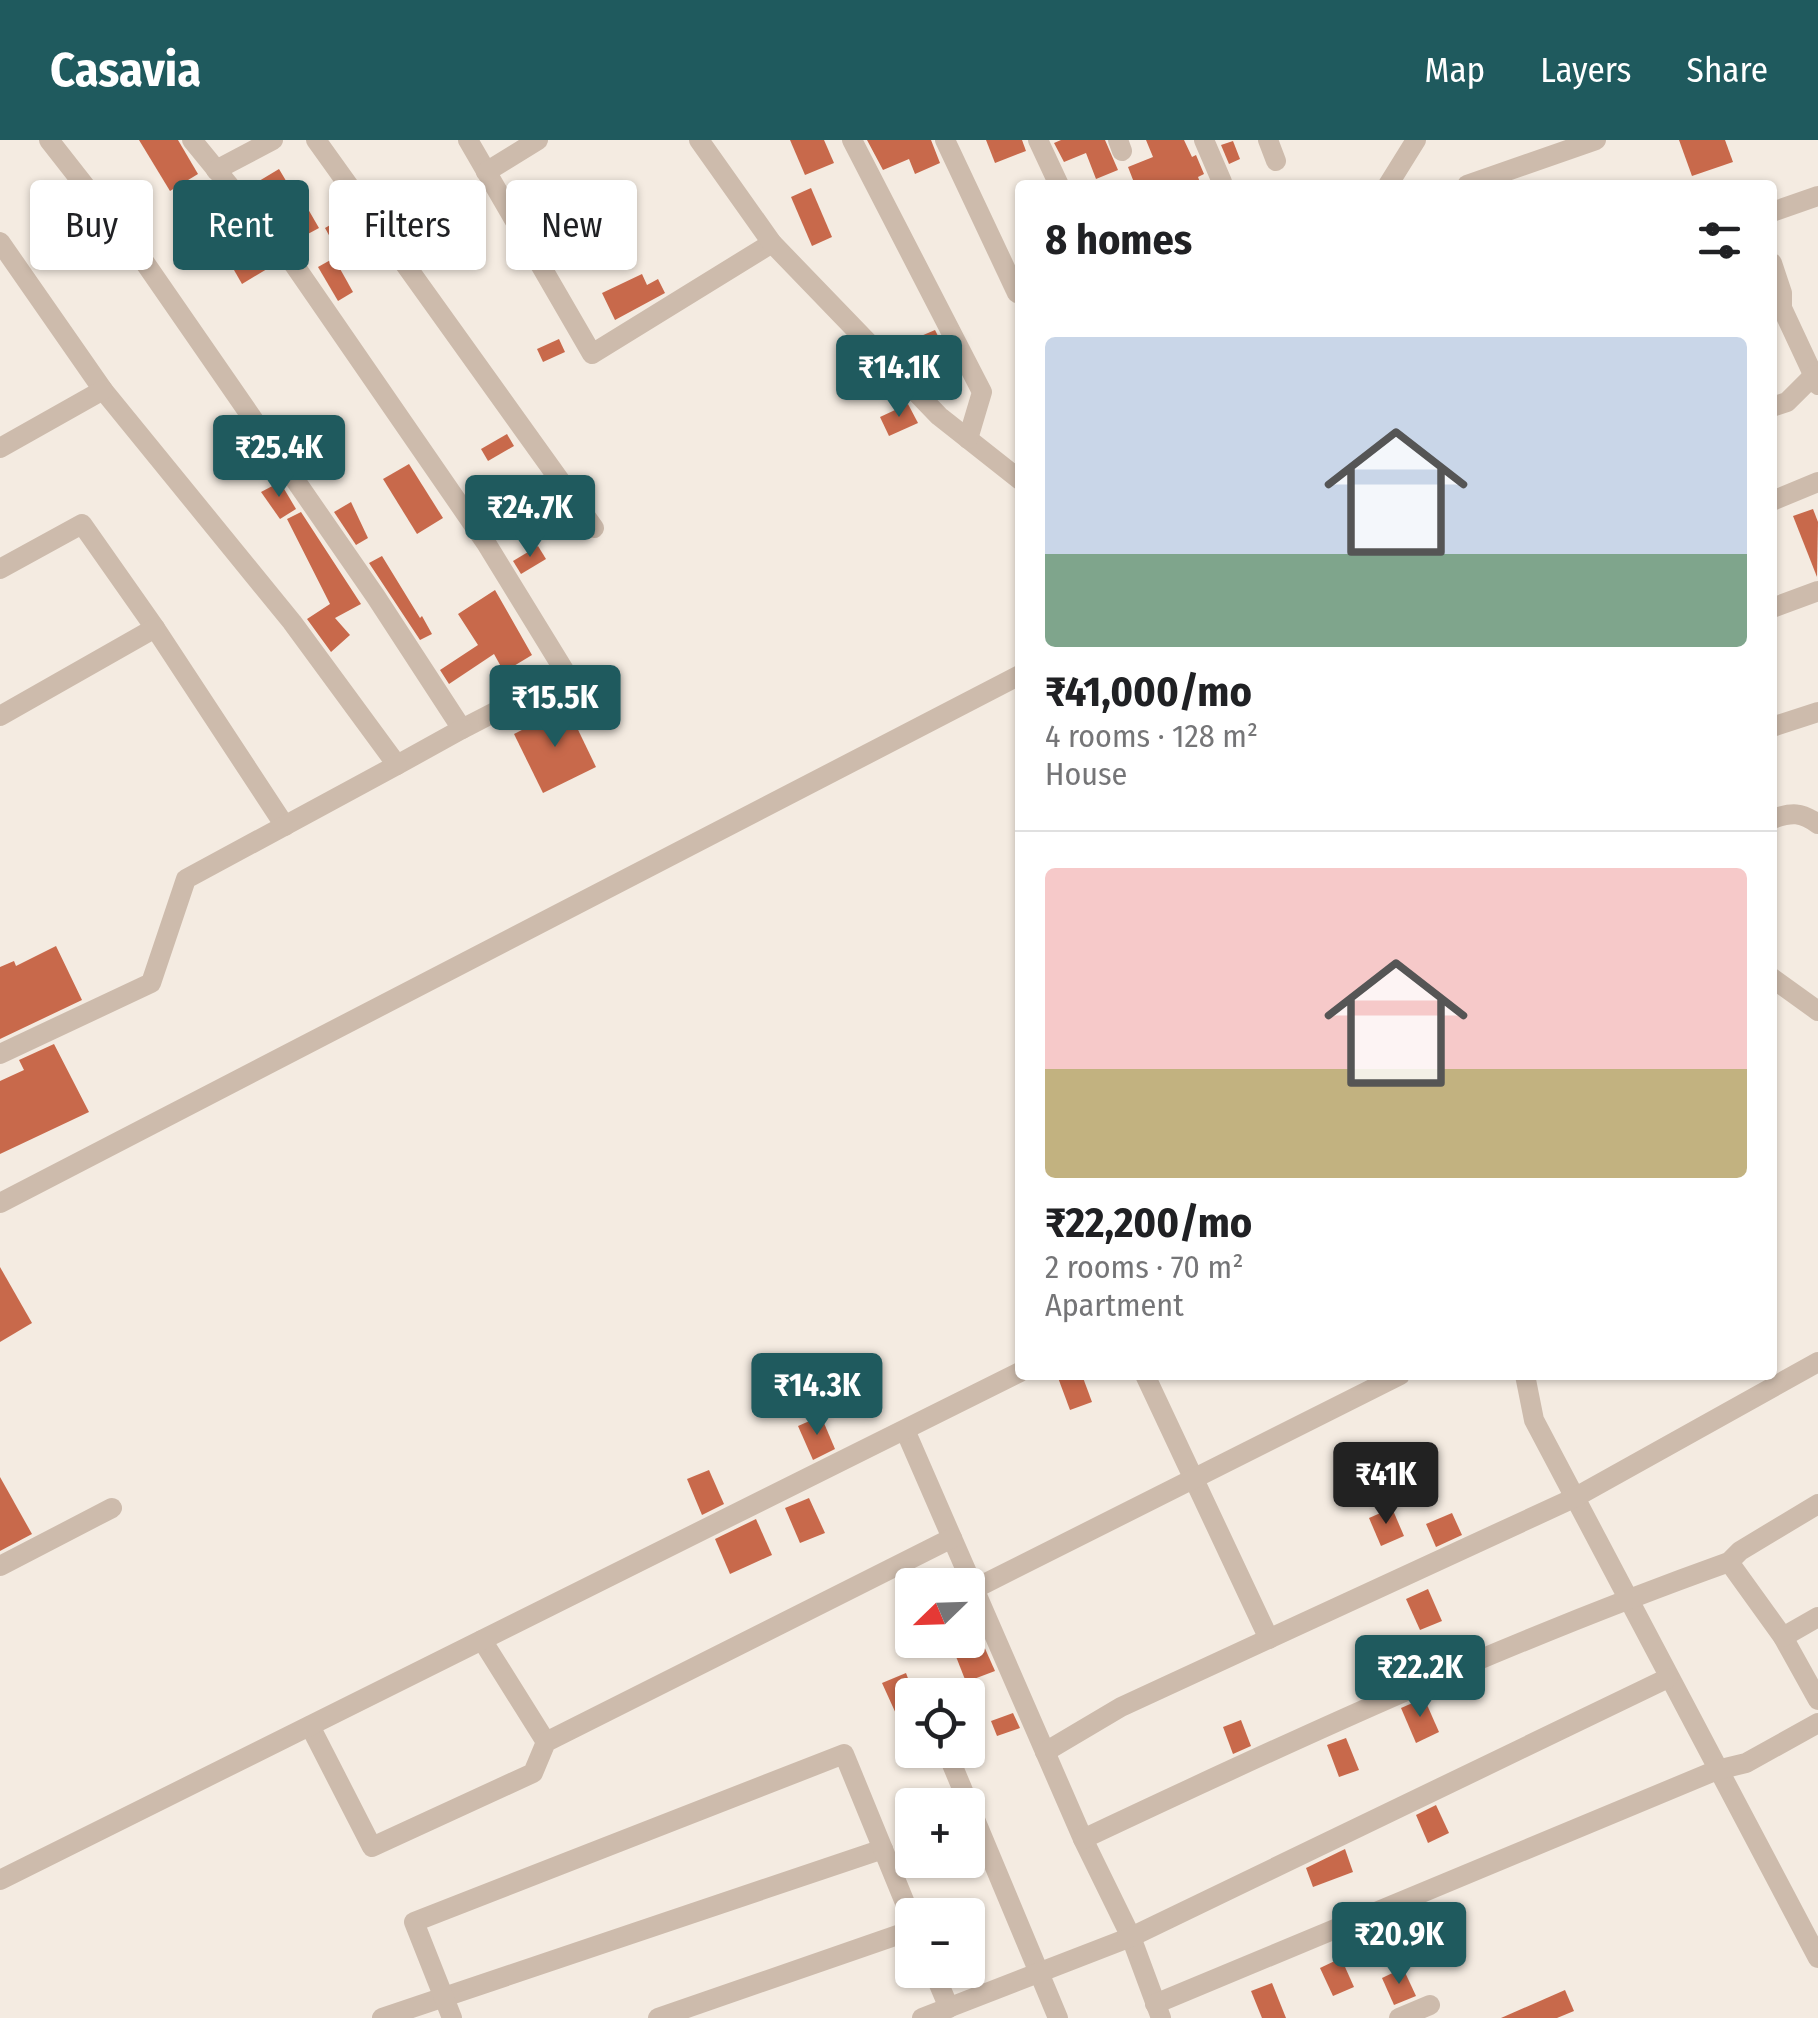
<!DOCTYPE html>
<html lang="en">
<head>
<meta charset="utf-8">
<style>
  body { margin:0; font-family:"Fira Sans Condensed",sans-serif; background:#f6f6f6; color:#202124; height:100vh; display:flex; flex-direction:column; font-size:38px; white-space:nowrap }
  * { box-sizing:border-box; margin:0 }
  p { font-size:32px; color:#757577 }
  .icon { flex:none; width:55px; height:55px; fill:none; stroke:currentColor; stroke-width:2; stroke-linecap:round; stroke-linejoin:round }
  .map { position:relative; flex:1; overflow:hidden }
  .details { position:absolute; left:1015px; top:40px; width:762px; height:1200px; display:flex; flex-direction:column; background:#fff; border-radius:10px; box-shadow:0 2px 8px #0004 }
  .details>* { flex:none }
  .banner { position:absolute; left:30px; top:40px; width:835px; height:90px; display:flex; gap:20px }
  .needle { width:65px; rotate:247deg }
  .controls { position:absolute; left:895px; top:1428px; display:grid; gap:20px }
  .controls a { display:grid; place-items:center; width:90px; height:90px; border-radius:10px; background:#fff; box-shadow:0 2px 8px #0004; font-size:50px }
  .price { position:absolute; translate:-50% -85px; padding:0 22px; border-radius:10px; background:#1f5a5e; color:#fff; font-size:32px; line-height:65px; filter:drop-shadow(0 2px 5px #0008) }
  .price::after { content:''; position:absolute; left:50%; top:60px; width:30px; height:22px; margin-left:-15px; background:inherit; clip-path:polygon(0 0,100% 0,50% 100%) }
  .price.selected { background:#222; color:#fff }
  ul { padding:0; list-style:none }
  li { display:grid; align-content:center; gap:20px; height:530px; padding:0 30px }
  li+li { border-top:2px solid #e0e0e0 }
  li span { display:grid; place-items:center; height:310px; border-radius:10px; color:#555 }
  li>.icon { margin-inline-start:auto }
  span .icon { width:180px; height:180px; fill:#fffc; stroke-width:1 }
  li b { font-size:42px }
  h2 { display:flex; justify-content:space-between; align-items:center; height:120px; padding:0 30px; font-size:42px }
  .pill { padding:0 35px; border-radius:10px; background:#fff; box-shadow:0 2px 8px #0004; font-size:35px; line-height:90px }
  .pill.selected { background:#1f5a5e; color:#fff }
  header { display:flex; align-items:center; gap:60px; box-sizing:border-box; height:140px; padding:0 50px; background:#1f5a5e; color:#fff }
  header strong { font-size:48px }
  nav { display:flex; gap:55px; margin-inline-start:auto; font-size:35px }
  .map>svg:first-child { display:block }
  .building { fill:#c8694b }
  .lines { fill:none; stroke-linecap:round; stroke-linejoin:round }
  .minor { stroke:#cdbbac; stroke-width:20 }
</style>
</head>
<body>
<header>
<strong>Casavia</strong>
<nav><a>Map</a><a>Layers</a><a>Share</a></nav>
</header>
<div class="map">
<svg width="1818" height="1878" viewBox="0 0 1818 1878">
  <rect width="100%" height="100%" fill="#f4ebe1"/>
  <g class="building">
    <path d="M 139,0 L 178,0 L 198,34 L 170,51 Z"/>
    <path d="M 790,0 L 824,0 L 834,23 L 805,35 Z"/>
    <path d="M 867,0 L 931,0 L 940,23 L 915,34 L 909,19 L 883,30 Z"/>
    <path d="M 986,0 L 1022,0 L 1026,11 L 995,23 Z"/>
    <path d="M 1061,0 L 1105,0 L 1118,30 L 1096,39 L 1086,13 L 1064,22 L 1054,3 Z"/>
    <path d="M 1146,0 L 1184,0 L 1192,17 L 1196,15 L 1204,34 L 1198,37 L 1201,45 L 1135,45 L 1128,27 L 1153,17 Z"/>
    <path d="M 1679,0 L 1725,0 L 1733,22 L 1692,36 Z"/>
    <path d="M 1233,1 L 1240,19 L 1229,24 L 1221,5 Z"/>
    <path d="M 279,29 L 304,71 L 308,69 L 319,88 L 293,102 L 269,64 L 264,67 L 249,47 Z"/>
    <path d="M 811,48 L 832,97 L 812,106 L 791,57 Z"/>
    <path d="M 351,73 L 375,109 L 346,126 L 325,88 Z"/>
    <path d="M 559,77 L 567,94 L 544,104 L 535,88 Z"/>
    <path d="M 247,94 L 267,129 L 242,144 L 222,109 Z"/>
    <path d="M 334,118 L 353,152 L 338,161 L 318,127 Z"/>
    <path d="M 642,134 L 647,145 L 658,139 L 665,153 L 615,180 L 602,153 Z"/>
    <path d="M 935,190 L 945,210 L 929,216 L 921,196 Z"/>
    <path d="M 559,199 L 565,212 L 543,222 L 537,209 Z"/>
    <path d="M 908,264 L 918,283 L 889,296 L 880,277 Z"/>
    <path d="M 507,294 L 514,306 L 488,321 L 481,309 Z"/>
    <path d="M 409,324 L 443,378 L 417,394 L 383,339 Z"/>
    <path d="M 280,342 L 296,369 L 280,379 L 261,352 Z"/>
    <path d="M 351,362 L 368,398 L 356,405 L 334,372 Z"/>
    <path d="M 1813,369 L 1818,382 L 1817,437 L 1793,376 Z"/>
    <path d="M 301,372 L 361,464 L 335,478 L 350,495 L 331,512 L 307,479 L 330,464 L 287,379 Z"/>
    <path d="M 538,406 L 546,419 L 521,434 L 513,421 Z"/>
    <path d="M 382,416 L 420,478 L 422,476 L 432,494 L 420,500 L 369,423 Z"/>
    <path d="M 495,450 L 532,515 L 504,532 L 494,514 L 449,544 L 440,530 L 478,505 L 458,474 Z"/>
    <path d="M 567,567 L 596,627 L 543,653 L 514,594 Z"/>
    <path d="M 56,806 L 82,860 L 0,899 L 0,827 L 14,821 L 16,826 Z"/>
    <path d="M 54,904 L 89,972 L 0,1014 L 0,941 L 24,930 L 19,920 Z"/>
    <path d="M 0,1127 L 32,1183 L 0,1202 Z"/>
    <path d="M 1057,1235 L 1082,1235 L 1092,1262 L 1070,1270 Z"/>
    <path d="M 821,1276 L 835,1309 L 813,1320 L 798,1286 Z"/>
    <path d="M 709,1330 L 724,1364 L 702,1375 L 687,1339 Z"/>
    <path d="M 0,1337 L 32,1394 L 0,1411 Z"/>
    <path d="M 809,1358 L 825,1393 L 800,1403 L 785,1368 Z"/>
    <path d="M 1392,1368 L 1404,1396 L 1381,1406 L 1369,1378 Z"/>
    <path d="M 1452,1373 L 1462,1395 L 1436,1407 L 1426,1384 Z"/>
    <path d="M 756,1379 L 772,1415 L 730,1434 L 715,1399 Z"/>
    <path d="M 1428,1449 L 1442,1481 L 1420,1490 L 1406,1459 Z"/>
    <path d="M 983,1504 L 995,1531 L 966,1542 L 955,1514 Z"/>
    <path d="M 906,1533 L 912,1549 L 912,1569 L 897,1576 L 882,1543 Z"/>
    <path d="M 1424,1558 L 1439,1592 L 1416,1603 L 1401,1568 Z"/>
    <path d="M 1013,1573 L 1020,1588 L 997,1596 L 991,1581 Z"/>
    <path d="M 1241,1580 L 1251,1606 L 1233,1614 L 1223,1587 Z"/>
    <path d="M 1346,1598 L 1359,1630 L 1339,1637 L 1327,1605 Z"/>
    <path d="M 1436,1665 L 1449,1693 L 1428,1703 L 1416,1675 Z"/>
    <path d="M 1345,1709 L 1353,1732 L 1313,1747 L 1306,1728 Z"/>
    <path d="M 1341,1818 L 1354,1847 L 1333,1856 L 1320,1828 Z"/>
    <path d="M 1403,1828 L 1416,1856 L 1394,1865 L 1382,1838 Z"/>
    <path d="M 1272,1843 L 1286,1878 L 1262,1878 L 1251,1851 Z"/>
    <path d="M 1565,1850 L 1574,1871 L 1557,1878 L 1501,1878 Z"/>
  </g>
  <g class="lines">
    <g class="minor">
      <path d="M 49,0 L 143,120 L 376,457 L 462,589 L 567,535 L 486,403 L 295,126 L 192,0"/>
      <path d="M 316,0 L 594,388"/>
      <path d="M 468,0 L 592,214 L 772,103"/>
      <path d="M 699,0 L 772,103 L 939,276 L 1020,340"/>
      <path d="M 852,0 L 982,252 L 968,299"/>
      <path d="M 945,0 L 1017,153"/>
      <path d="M 1038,0 L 1059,45"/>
      <path d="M 1118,0 L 1122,11"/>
      <path d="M 1204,0 L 1222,42"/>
      <path d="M 1268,0 L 1276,21"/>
      <path d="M 216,30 L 273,0"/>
      <path d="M 486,32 L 538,0"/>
      <path d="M 1388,45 L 1416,0"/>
      <path d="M 1467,45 L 1596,0"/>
      <path d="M 1772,72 L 1818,56"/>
      <path d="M 0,102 L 103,250 L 292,482 L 397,625 L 462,589"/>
      <path d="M 1772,123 L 1782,153 L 1782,168 L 1818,245"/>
      <path d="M 1772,267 L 1787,262 L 1814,235"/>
      <path d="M 0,308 L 103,250"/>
      <path d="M 1772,361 L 1818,342"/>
      <path d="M 0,429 L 82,384 L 155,488"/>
      <path d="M 1772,468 L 1818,451"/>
      <path d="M 0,576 L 155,488 L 285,686"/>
      <path d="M 1772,587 L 1818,572"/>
      <path d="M 1772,679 C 1792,672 1801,672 1818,684"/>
      <path d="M 1772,838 L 1818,871"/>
      <path d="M 0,914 L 151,843 L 186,739 L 397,625"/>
      <path d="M 0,1063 L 1020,535"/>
      <path d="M 1145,1235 L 1269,1499"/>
      <path d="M 1525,1235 L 1534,1280 L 1818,1818"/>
      <path d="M 905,1290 L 1083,1699 L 1131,1797 L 1161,1878"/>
      <path d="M 1729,1422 L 1783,1497 L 1818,1560"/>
      <path d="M 0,1426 L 112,1368"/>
      <path d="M 974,1449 L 1400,1235"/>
      <path d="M 1783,1497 L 1818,1477"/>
      <path d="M 482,1500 L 546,1602"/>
      <path d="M 310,1586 L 372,1707 L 533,1633 L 546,1602 L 952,1398"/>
      <path d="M 946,1610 L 1058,1878"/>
      <path d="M 1045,1612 L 1121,1567 L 1574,1358 L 1818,1222"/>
      <path d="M 1083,1699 C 1295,1599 1508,1501 1729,1422 L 1740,1411 L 1818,1364"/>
      <path d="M 0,1740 L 1020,1232"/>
      <path d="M 933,1830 L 949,1868"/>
      <path d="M 1155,1864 L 1717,1630 L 1746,1623 L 1818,1583"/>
      <path d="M 382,1878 L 883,1709"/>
      <path d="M 452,1878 L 414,1782 L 844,1614 L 912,1780"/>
      <path d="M 658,1878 L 912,1790"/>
      <path d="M 922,1878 L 1131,1797 L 1668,1538"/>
      <path d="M 1399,1878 L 1430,1865"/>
    </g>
  </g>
</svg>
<div class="controls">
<a><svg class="needle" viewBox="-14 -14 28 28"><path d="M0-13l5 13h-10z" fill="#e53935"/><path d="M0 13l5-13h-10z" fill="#757577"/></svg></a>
<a><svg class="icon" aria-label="locate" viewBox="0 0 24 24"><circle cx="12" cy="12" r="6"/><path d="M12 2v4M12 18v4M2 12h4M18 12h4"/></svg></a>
<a>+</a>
<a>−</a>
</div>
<b class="price" style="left:899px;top:280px">₹14.1K</b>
<b class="price" style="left:279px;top:360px">₹25.4K</b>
<b class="price" style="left:530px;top:420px">₹24.7K</b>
<b class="price" style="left:555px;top:610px">₹15.5K</b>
<b class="price" style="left:817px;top:1298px">₹14.3K</b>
<b class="price selected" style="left:1386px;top:1387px">₹41K</b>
<b class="price" style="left:1420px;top:1580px">₹22.2K</b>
<b class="price" style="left:1399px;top:1847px">₹20.9K</b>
<div class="banner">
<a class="pill">Buy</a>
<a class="pill selected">Rent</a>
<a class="pill">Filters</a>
<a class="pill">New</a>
</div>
<section class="details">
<h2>8 homes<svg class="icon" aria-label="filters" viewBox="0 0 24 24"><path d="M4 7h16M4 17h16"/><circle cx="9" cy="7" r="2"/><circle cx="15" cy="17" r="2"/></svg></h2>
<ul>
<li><span style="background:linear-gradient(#c9d6e8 70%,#7fa58c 0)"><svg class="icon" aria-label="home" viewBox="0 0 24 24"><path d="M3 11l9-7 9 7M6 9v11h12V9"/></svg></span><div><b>₹41,000/mo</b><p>4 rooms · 128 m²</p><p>House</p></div></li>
<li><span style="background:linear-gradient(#f6c9c9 65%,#c2b280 0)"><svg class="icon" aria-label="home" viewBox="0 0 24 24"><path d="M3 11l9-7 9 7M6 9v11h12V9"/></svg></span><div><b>₹22,200/mo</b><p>2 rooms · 70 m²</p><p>Apartment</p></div></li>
</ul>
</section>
</div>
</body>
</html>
